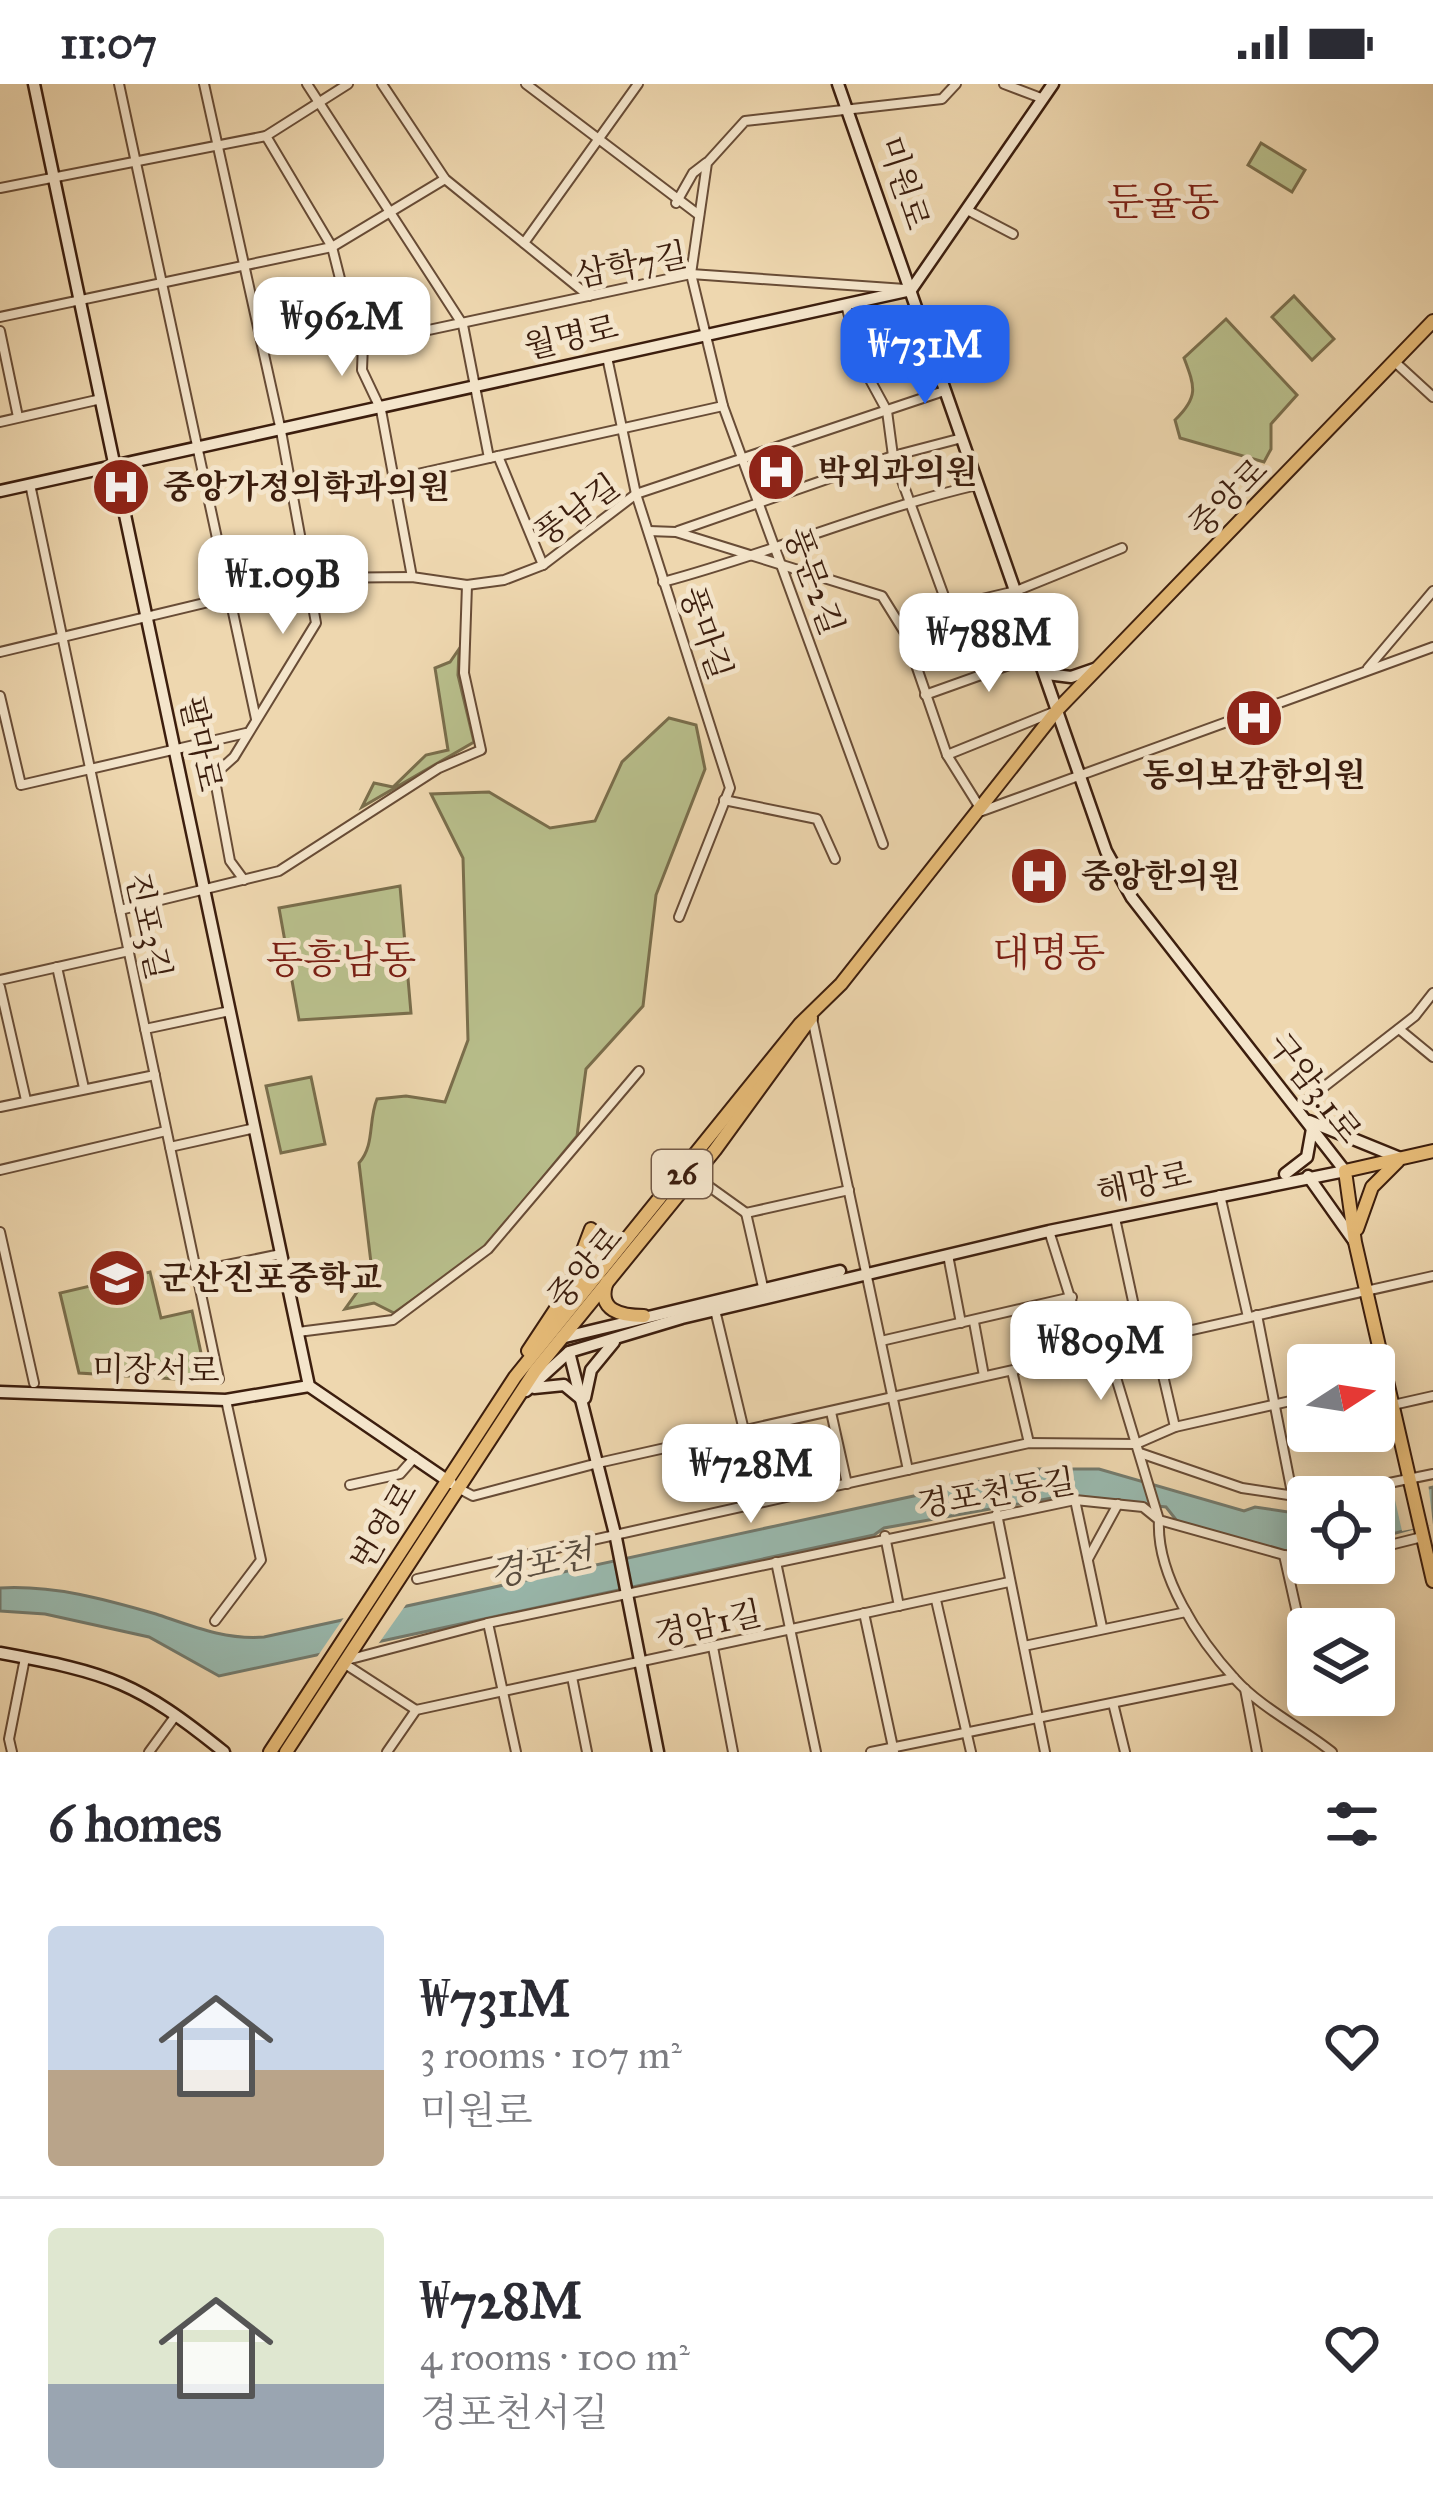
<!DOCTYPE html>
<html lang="en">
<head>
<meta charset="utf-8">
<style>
  body { margin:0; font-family:"IM FELL Great Primer","Noto Serif KR",serif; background:#f2f2f3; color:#2b2b33; height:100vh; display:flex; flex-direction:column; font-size:45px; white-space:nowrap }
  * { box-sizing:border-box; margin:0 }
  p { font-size:39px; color:#7c7c81 }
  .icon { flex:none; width:66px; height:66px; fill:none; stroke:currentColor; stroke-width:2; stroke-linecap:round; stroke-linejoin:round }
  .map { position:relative; height:1668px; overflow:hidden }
  .drawer { display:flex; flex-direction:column; background:#fff; flex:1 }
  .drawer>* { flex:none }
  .needle { width:78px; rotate:78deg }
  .buttons { position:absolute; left:1287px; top:1260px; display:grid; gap:24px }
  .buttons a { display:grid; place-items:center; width:108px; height:108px; border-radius:12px; background:#fff; box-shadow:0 6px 30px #0003; font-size:60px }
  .price { position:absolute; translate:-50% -102px; padding:0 27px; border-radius:24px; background:#fff; color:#222; font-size:39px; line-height:78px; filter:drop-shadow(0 3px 6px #0008) }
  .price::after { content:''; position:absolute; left:50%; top:72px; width:36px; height:27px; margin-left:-18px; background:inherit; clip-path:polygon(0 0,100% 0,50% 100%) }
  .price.active { background:#2563eb; color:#fff }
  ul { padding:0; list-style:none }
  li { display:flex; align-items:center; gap:36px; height:300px; padding:0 48px }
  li+li { border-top:3px solid #e1e1e2 }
  li span { display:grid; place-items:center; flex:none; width:336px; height:240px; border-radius:12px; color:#555 }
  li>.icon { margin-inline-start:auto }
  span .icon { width:144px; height:144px; fill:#fffc; stroke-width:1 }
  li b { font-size:51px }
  h2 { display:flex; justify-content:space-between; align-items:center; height:144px; padding:0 48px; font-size:51px }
  .status { display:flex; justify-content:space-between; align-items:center; height:84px; padding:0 60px; background:#fff; direction:ltr }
  .status svg { height:33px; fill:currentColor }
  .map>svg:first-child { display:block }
  .green { fill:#b8be8b; stroke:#7a6e4c; stroke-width:3 }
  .water { fill:#99b9ae; stroke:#747b6e; stroke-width:3 }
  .pier { fill:#eed7af }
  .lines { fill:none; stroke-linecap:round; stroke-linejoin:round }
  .street-casing { stroke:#684c36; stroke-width:12 }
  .secondary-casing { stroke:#3c1e0e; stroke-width:15 }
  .primary-casing { stroke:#3c1e0e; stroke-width:16 }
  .street { stroke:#f4e5cb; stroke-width:8 }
  .secondary { stroke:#f4e5cb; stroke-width:10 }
  .primary { stroke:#e7bc78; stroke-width:12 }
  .labels { text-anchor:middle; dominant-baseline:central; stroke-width:10; stroke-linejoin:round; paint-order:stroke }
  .shield { fill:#f4e5cb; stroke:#735a47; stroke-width:3 }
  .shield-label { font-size:30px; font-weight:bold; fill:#3c1e0e }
  .street-label { font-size:33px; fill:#3c1e0e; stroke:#f4e5cb }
  .poi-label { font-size:33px; font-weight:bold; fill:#3c1e0e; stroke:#f4e5cb; text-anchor:start }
  .water-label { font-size:36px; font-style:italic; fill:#584c3e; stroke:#f4e5cb }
  .quarter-label { font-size:39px; fill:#7a1f14; stroke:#f4e5cb }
</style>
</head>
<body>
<div class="status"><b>11:07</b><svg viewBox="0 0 49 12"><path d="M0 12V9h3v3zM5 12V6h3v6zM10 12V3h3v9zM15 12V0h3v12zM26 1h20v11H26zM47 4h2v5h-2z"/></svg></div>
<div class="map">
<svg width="1433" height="1668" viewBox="0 0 1433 1668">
  <rect width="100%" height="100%" fill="#eed7af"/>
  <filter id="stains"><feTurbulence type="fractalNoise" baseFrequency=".00167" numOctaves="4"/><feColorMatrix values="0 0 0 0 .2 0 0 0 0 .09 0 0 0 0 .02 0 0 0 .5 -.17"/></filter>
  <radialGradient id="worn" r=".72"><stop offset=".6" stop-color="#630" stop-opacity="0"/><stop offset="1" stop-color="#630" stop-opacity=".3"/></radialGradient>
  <g class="green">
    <path d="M 1261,59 L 1305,86 L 1292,108 L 1248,81 Z"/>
    <path d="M 1294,212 L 1334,255 L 1312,276 L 1272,233 Z"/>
    <path d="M 1226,235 L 1297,311 L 1271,340 L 1271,365 L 1264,378 L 1180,354 L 1175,336 C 1199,313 1195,303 1184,274 Z"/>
    <path d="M 459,565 L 458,591 L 474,658 L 362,723 L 374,699 L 393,703 L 426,671 L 448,666 L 435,584 L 450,578 Z"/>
    <path d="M 669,634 L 696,641 L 705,685 L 656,811 L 643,922 L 586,985 L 577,1052 L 483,1166 L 394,1229 L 374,1219 L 345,1225 L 372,1187 L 359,1079 C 375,1061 368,1037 377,1015 L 406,1012 L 445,1018 L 468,956 L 463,774 L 431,710 L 489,708 L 550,744 L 595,737 L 622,678 Z"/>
    <path d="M 400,802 L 411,929 L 299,936 L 279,824 Z"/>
    <path d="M 311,993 L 325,1060 L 281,1069 L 266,1002 Z"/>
    <path d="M 150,1188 L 161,1234 L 192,1227 L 207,1297 L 79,1289 L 60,1209 Z"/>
  </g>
  <g class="water">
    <path d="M 1038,1385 L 1099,1385 L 1244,1427 L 1255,1423 L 1308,1431 L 1308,1471 L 1276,1467 L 1177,1437 L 1166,1423 L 1063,1412 L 884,1444 L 874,1451 L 219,1592 L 149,1553 L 45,1530 L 0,1527 L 0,1504 C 54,1501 104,1515 156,1530 C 192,1542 225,1556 264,1553 Z"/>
    <path d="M 1433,1403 L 1433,1439 L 1388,1451 L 1389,1457 L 1374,1462 L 1374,1418 Z"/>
  </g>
  <g class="pier">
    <path d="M 1428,1398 L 1433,1441 L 1402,1447 L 1393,1407 Z"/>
    <path d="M 410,1515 L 374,1566 L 313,1579 L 347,1529 Z"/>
  </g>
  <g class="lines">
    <g class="street-casing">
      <g id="street">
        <path d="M 119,0 L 256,635"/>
        <path d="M 204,0 L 281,347 L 316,539 L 234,673 L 214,691 L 230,777 L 244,796"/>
        <path d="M 307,0 L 463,241 L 489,374"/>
        <path d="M 382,0 L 445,95 L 589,212"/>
        <path d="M 526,0 L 699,131"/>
        <path d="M 1004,0 L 1041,14"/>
        <path d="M 266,52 L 332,163 L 355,254 L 363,260 L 362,286 L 381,326 L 412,493"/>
        <path d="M 0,104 L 266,52 L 348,0"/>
        <path d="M 676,119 L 693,89 L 706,79"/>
        <path d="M 969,127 L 1013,150"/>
        <path d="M 524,159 L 638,0"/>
        <path d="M 846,221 L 862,281 L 887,327 L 893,372 L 948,523"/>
        <path d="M 0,233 L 332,163 L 445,95"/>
        <path d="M 0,247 L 18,333"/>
        <path d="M 363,260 L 691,190 L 905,205"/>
        <path d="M 607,273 L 636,410 L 730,704 L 679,833"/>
        <path d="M 1396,279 L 1433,313"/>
        <path d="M 0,338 L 101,315"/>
        <path d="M 498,372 L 543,481"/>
        <path d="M 395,395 L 723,322"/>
        <path d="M 30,400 L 219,1295"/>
        <path d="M 649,447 L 676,448 L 882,512 L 905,549 L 947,671 L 982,727 L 1433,563"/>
        <path d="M 678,447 L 893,372 L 962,354"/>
        <path d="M 663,498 C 769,470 869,426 977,401"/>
        <path d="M 905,549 L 948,523 L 1016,507 L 1122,464"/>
        <path d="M 0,568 L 309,494 L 412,493 L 467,501 L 504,496 L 543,481 L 636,410 L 944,307"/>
        <path d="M 1368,584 L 1433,507"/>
        <path d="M 925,611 L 1037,571"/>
        <path d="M 0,612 L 21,701 L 246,649"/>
        <path d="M 947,671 L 1051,629"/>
        <path d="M 724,716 L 817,735 L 835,775"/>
        <path d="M 883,760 L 723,322 L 691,190 L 707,79 L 745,37 L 942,15 L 956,0"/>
        <path d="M 120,826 L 279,787 L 439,684 L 481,666 L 464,589 L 467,501"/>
        <path d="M 57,883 L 84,1004"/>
        <path d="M 0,896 L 129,867"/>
        <path d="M 0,903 L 26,1016"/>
        <path d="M 812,934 L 908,1386"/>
        <path d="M 145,945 L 230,927"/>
        <path d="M 1399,945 L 1433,973"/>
        <path d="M 0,1023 L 155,991"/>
        <path d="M 1298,1023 L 1415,932 L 1433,909"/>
        <path d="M 170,1063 L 255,1044"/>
        <path d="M 0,1086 L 166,1047"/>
        <path d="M 693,1091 L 746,1129"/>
        <path d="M 1220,1111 L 1248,1233"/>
        <path d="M 746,1129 L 849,1106"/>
        <path d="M 746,1129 L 763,1203"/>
        <path d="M 1115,1134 L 1142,1259"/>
        <path d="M 1049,1147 L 1088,1270"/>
        <path d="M 0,1148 L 34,1299"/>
        <path d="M 948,1171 L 961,1239"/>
        <path d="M 197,1187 L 281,1170"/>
        <path d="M 715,1226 L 761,1417"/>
        <path d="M 1257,1231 L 1293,1414"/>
        <path d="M 974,1238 L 984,1292"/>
        <path d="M 298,1248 L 393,1236 L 488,1165 L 639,987"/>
        <path d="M 881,1257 L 1072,1213"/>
        <path d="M 1155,1257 L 1175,1343"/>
        <path d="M 1108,1267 L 1159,1436 L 1284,1471 L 1308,1472"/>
        <path d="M 1012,1287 L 1029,1359"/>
        <path d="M 1374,1301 L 1386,1299"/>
        <path d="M 1393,1321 L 1433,1312"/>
        <path d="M 831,1328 L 847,1400"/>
        <path d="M 1140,1369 L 1242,1404 L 1308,1414"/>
        <path d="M 350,1401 L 400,1390 L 415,1373"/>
        <path d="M 458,1404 L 473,1412 L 598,1379 L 1433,1192"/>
        <path d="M 1321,1413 L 1433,1390"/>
        <path d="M 1075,1416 L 1102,1543"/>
        <path d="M 997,1430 L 1045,1668"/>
        <path d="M 885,1452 L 899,1522"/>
        <path d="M 1374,1465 L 1422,1453"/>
        <path d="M 1284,1471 L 1308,1578"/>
        <path d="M 1088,1475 L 1118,1420"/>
        <path d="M 776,1478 L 816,1668"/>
        <path d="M 417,1495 L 1029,1359 L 1136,1360 L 1175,1343 L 1308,1313"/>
        <path d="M 936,1516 L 971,1668"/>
        <path d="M 864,1529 L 894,1668"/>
        <path d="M 215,1537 L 261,1476 L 226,1316"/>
        <path d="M 488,1539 L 516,1668"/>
        <path d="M 1024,1562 L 1186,1528"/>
        <path d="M 713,1563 L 733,1668"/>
        <path d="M 347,1576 L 488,1539 L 1075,1416 L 1143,1423 L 1159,1436 C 1156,1491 1199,1556 1235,1595 C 1260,1623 1302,1644 1332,1668"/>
        <path d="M 345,1580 L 416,1626"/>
        <path d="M 572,1593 L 587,1668"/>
        <path d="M 1245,1605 L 1257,1668"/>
        <path d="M 1113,1619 L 1125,1668"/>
        <path d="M 12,1668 L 9,1655 L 25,1574"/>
        <path d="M 149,1668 L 176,1631"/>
        <path d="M 387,1668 L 416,1626 L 1009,1498"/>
        <path d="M 871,1668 L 1234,1594"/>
      </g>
    </g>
    <g class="secondary-casing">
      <g id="secondary">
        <path d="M 34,0 L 309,1302 L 451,1399"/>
        <path d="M 838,0 L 1106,767 L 1132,814 L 1345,1087"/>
        <path d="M 0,407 L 911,206 L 1053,0"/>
        <path d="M 1047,590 L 1071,593 L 1097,584"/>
        <path d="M 1309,1037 L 1400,1074"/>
        <path d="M 1285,1090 L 1307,1073 L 1312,1045"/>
        <path d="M 1308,1092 L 1354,1157"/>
        <path d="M 561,1254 L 840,1187"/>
        <path d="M 569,1268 L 616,1454 L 658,1668"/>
        <path d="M 534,1304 L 564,1301 L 581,1315"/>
        <path d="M 526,1307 L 569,1268 L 682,1234 L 1049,1147 L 1345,1087"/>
        <path d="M 0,1308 L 226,1316 L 309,1302"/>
        <path d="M 585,1314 L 591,1286 L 614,1258"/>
        <path d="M 0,1569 C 110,1589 137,1598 224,1668"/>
      </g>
    </g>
    <g class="primary-casing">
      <g id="primary">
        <path d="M 1433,1067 L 1345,1087 L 1355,1158 L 1433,1497"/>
        <path d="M 1357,1145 L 1372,1103 L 1398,1077"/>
        <path d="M 607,1198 C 596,1227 622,1232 644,1232"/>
        <path d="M 568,1206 L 591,1145"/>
        <path d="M 528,1267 L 567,1208 L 596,1189"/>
        <path d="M 270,1668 L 515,1293 L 800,940 L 841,900 L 1058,625 L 1433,237"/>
        <path d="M 286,1668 L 535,1287 L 715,1066 L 811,934"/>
      </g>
    </g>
    <use href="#street" class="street"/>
    <use href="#secondary" class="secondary"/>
    <use href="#primary" class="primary"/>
  </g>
  <defs>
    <g id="hospital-disc" transform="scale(3)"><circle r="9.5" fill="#8f2418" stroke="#f4e5cb"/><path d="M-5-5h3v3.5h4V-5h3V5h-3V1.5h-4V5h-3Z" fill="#fff"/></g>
    <g id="school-disc" transform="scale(3)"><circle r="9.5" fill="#8f2418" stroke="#f4e5cb"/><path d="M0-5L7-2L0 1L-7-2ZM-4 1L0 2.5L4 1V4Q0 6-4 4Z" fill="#fff"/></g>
  </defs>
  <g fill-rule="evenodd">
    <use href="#hospital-disc" x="776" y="388"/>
    <use href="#hospital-disc" x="121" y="403"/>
    <use href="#hospital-disc" x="1254" y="634"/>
    <use href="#hospital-disc" x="1039" y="792"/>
    <use href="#school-disc" x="117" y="1194"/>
  </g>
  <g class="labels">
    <rect class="shield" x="652" y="1066" width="60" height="48" rx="9"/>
    <g class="shield-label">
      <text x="682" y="1090">26</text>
    </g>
    <g class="street-label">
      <text transform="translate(904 99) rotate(72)">미원로</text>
      <text transform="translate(631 181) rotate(-11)">삼학7길</text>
      <text transform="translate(571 253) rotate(-13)">월명로</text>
      <text transform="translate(1228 414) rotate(-45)">중앙로</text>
      <text transform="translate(577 426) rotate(-36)">풍남길</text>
      <text transform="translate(814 497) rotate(70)">풍문2길</text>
      <text transform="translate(706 549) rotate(71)">풍마길</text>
      <text transform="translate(201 660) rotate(78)">팔마로</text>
      <text transform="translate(148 842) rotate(78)">진포3길</text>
      <text transform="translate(1315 1004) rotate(52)">구암3.1로</text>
      <text transform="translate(1144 1099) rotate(-12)">해망로</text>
      <text transform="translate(585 1184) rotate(-50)">중앙로</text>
      <text transform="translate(156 1286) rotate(1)">미장서로</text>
      <text transform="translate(996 1409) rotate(-9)">경포천동길</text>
      <text transform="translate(384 1442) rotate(-59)">번영로</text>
      <text transform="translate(708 1540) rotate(-12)">경암1길</text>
    </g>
    <g class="poi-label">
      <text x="818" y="388">박외과의원</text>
      <text x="163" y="403">중앙가정의학과의원</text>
      <text x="1254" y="691" text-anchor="middle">동의보감한의원</text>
      <text x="1081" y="792">중앙한의원</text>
      <text x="159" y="1194">군산진포중학교</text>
    </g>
    <g class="water-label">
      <text transform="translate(541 1480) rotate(-12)">경포천</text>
    </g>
    <g class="quarter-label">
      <text x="1163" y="118">둔율동</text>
      <text x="1049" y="869">대명동</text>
      <text x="341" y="876">동흥남동</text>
    </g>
  </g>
  <rect width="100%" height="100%" filter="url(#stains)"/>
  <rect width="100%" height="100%" fill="url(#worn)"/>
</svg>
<div class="buttons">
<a><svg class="needle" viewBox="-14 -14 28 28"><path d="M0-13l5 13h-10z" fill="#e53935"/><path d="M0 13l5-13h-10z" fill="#7c7c81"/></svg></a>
<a><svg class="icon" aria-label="locate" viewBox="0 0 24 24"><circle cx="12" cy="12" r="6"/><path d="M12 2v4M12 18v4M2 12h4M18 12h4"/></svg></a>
<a><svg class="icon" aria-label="layers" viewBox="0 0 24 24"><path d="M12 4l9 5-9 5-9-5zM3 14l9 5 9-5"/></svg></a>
</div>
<b class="price" style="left:342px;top:295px">₩962M</b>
<b class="price active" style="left:925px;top:323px">₩731M</b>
<b class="price" style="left:283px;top:553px">₩1.09B</b>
<b class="price" style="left:989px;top:611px">₩788M</b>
<b class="price" style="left:1101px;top:1319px">₩809M</b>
<b class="price" style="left:751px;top:1442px">₩728M</b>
</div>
<section class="drawer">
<h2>6 homes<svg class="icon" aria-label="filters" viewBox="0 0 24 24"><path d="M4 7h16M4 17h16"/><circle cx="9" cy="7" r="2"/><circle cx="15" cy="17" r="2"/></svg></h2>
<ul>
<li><span style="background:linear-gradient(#c9d6e8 60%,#b9a48a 0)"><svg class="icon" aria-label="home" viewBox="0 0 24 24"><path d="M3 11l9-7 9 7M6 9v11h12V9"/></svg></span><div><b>₩731M</b><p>3 rooms · 107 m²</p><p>미원로</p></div><svg class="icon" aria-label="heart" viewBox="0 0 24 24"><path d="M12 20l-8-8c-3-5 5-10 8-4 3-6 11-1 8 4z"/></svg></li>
<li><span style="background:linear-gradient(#dfe7d0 65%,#9aa5b1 0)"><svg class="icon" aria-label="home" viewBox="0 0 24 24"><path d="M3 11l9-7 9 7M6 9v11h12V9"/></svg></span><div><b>₩728M</b><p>4 rooms · 100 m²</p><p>경포천서길</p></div><svg class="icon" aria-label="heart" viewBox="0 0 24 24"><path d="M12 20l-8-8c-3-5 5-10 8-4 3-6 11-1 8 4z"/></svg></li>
</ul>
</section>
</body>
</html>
